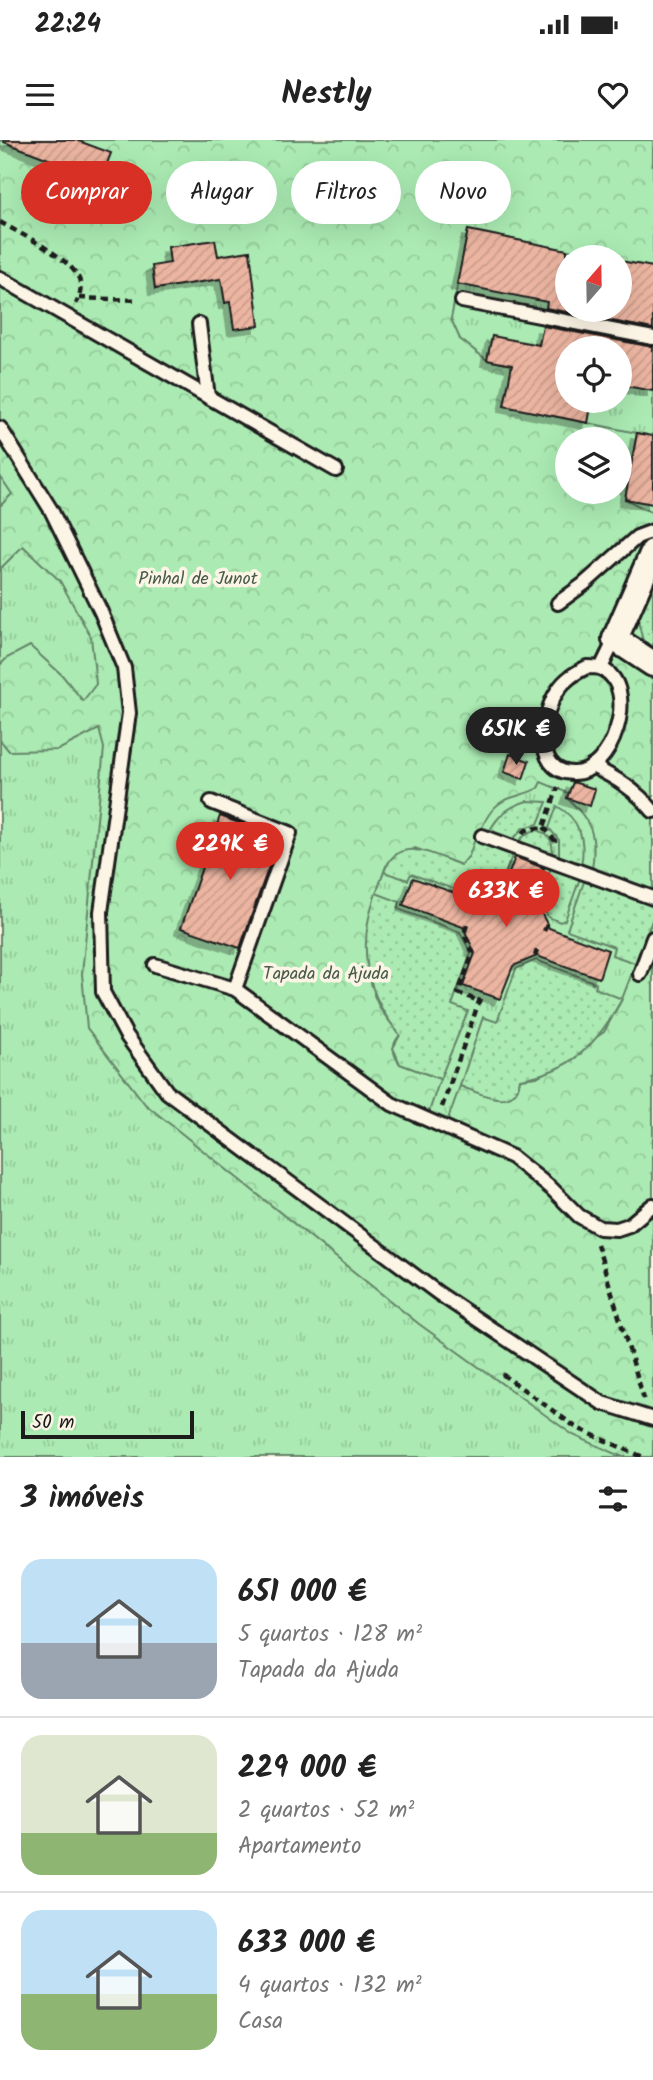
<!DOCTYPE html>
<html lang="pt">
<head>
<meta charset="utf-8">
<style>
  body { margin:0; font-family:Kalam,sans-serif; background:#f6f6f6; color:#222; height:100vh; display:flex; flex-direction:column; font-size:26px; white-space:nowrap }
  * { box-sizing:border-box; margin:0 }
  p { font-size:23px; color:#767676 }
  .icon { flex:none; width:38px; height:38px; fill:none; stroke:currentColor; stroke-width:2; stroke-linecap:round; stroke-linejoin:round }
  .map { position:relative; height:1317px; overflow:hidden }
  .sheet { display:flex; flex-direction:column; background:#fff; flex:1 }
  .sheet>* { flex:none }
  .hud { position:absolute; left:21px; top:21px; width:612px; height:63px; display:flex; gap:14px }
  .needle { width:46px; rotate:20deg }
  .fabs { position:absolute; left:555px; top:105px; display:grid; gap:14px }
  .fabs a { display:grid; place-items:center; width:77px; height:77px; border-radius:50%; background:#fff; box-shadow:0 7px 28px #0002; font-size:35px }
  .scale { position:absolute; left:21px; bottom:18px; width:173px; box-sizing:border-box; padding-left:7px; border:4px solid #1c1c1c; border-top:0; font-size:19px; line-height:24px; white-space:nowrap; color:#1c1c1c; -webkit-text-stroke:5px #fcf5e5; paint-order:stroke }
  .price { position:absolute; translate:-50% -60px; padding:0 16px; border-radius:24px; background:#d93025; color:#fff; font-size:23px; line-height:46px; filter:drop-shadow(0 2px 4px #0008) }
  .price::after { content:''; position:absolute; left:50%; top:42px; width:21px; height:16px; margin-left:-10px; background:inherit; clip-path:polygon(0 0,100% 0,50% 100%) }
  .price.active { background:#222; color:#fff }
  ul { padding:0; list-style:none }
  li { display:flex; align-items:center; gap:21px; height:175px; padding:0 21px }
  li+li { border-top:2px solid #e0e0e0 }
  li span { display:grid; place-items:center; flex:none; width:196px; height:140px; border-radius:21px; color:#555 }
  li>.icon { margin-inline-start:auto }
  span .icon { width:84px; height:84px; fill:#fffc; stroke-width:1 }
  li b { font-size:30px }
  h2 { display:flex; justify-content:space-between; align-items:center; height:84px; padding:0 21px; font-size:30px }
  .chip { padding:0 24px; border-radius:32px; background:#fff; box-shadow:0 7px 28px #0002; font-size:24px; line-height:63px }
  .chip.active { background:#d93025; color:#fff }
  .status { display:flex; justify-content:space-between; align-items:center; height:49px; padding:0 35px; background:#fff; direction:ltr }
  .status svg { height:19px; fill:currentColor }
  header { display:flex; justify-content:space-between; align-items:center; height:91px; padding:0 21px; background:#fff; font-size:32px; font-weight:700 }
  .map>svg:first-child { display:block }
  .grass { fill:url(#grass-tufts); stroke:#648468; stroke-width:2; fill-rule:evenodd }
  .forest { fill:url(#forest-crowns); stroke:#648468; stroke-width:2; fill-rule:evenodd }
  .garden { fill:url(#garden-dots); stroke:#648468; stroke-width:2 }
  .building { fill:url(#building-hatch); stroke:#1c1c1c; stroke-width:2; filter:url(#shadow) }
  .lines { fill:none; stroke-linecap:round; stroke-linejoin:round }
  .service-casing { stroke:#1c1c1c; stroke-width:18 }
  .minor-casing { stroke:#1c1c1c; stroke-width:30 }
  .path { stroke:#1c1c1c; stroke-width:4.5; stroke-dasharray:7 5; stroke-linecap:butt }
  .service { stroke:#fcf5e5; stroke-width:12 }
  .minor { stroke:#fcf5e5; stroke-width:24 }
  .labels { text-anchor:middle; dominant-baseline:central; stroke-width:7; stroke-linejoin:round; paint-order:stroke }
  .park-label { font-size:18px; fill:#475a49; stroke:#fcf5e5 }
</style>
</head>
<body>
<div class="status"><b>22:24</b><svg viewBox="0 0 49 12"><path d="M0 12V9h3v3zM5 12V6h3v6zM10 12V3h3v9zM15 12V0h3v12zM26 1h20v11H26zM47 4h2v5h-2z"/></svg></div>
<header><svg class="icon" aria-label="menu" viewBox="0 0 24 24"><path d="M4 6h16M4 12h16M4 18h16"/></svg>Nestly<svg class="icon" aria-label="heart" viewBox="0 0 24 24"><path d="M12 20l-8-8c-3-5 5-10 8-4 3-6 11-1 8 4z"/></svg></header>
<div class="map">
<svg width="653" height="1317" viewBox="0 0 653 1317">
  <defs>
    <pattern id="grass-tufts" width="24" height="20" patternUnits="userSpaceOnUse" patternTransform="scale(1.75)"><rect width="24" height="20" fill="#abebb3"/><path d="M3 7l-1-3M5 7V3M7 7l1-3M15 17l-1-3M17 17v-4M19 17l1-3" fill="none" stroke="#93c999"/></pattern>
    <pattern id="forest-crowns" width="20" height="18" patternUnits="userSpaceOnUse" patternTransform="scale(1.75)"><rect width="20" height="18" fill="#abebb3"/><path d="M2 6a3 3 0 1 1 6 0M12 15a3 3 0 1 1 6 0" fill="none" stroke="#93c999"/></pattern>
    <pattern id="garden-dots" width="8" height="8" patternUnits="userSpaceOnUse" patternTransform="scale(1.75)"><rect width="8" height="8" fill="#abebb3"/><path d="M2 2h.1M6 6h.1" fill="none" stroke="#93c999" stroke-width="1.8" stroke-linecap="round"/></pattern>
    <pattern id="building-hatch" width="6" height="6" patternUnits="userSpaceOnUse" patternTransform="scale(1.75)"><rect width="6" height="6" fill="#ecb5a1"/><path d="M-1 1l2-2M0 6l6-6M5 7l2-2" fill="none" stroke="#ca9b8a"/></pattern>
    <filter id="shadow"><feDropShadow dx="-6" dy="6" stdDeviation="0" flood-color="#0004"/></filter>
  </defs>
  <rect width="100%" height="100%" fill="#fcf5e5"/>
  <filter id="ink" filterUnits="userSpaceOnUse"><feTurbulence type="fractalNoise" baseFrequency=".0143" numOctaves="2"/><feDisplacementMap in="SourceGraphic" scale="14" xChannelSelector="R" yChannelSelector="G"/><feConvolveMatrix kernelMatrix="1 2 1 2 8 2 1 2 1" color-interpolation-filters="sRGB"/></filter>
  <g filter="url(#ink)">
    <path class="grass" d="M 0,0 L 653,0 L 653,1317 L 0,1317 ZM 567,117 L 620,117 L 620,170 L 567,170 ZM 567,208 L 620,208 L 620,261 L 567,261 ZM 567,299 L 620,299 L 620,352 L 567,352 Z"/>
    <path class="forest" d="M 0,0 L 653,0 L 653,127 L 620,121 L 620,117 L 603,117 L 468,90 L 451,179 L 460,199 L 487,220 L 512,225 L 505,266 L 637,293 L 625,359 L 653,373 L 653,431 L 643,501 L 653,507 L 653,751 L 592,729 C 597,696 592,681 567,658 L 568,653 L 541,642 L 538,648 C 521,658 504,654 490,673 C 478,688 476,714 461,725 L 415,708 L 386,726 L 373,762 L 374,855 L 380,869 L 400,895 C 391,905 392,913 400,924 L 440,939 L 429,972 L 448,979 L 460,946 C 479,952 516,973 520,939 L 537,937 L 604,892 L 622,859 L 653,778 L 653,1317 L 623,1317 L 573,1295 L 419,1184 L 145,964 L 87,888 L 82,834 L 104,608 L 99,589 L 58,610 L 9,611 L 0,600 L 0,525 L 7,518 L 30,506 L 62,535 L 83,561 L 96,544 L 91,497 L 60,441 L 23,406 L 0,429 L 0,366 L 12,354 L 0,336 ZM 567,299 L 620,299 L 620,352 L 567,352 Z"/>
    <g class="garden">
      <path d="M 653,431 L 653,507 L 643,501 L 636,473 Z"/>
      <path d="M 527,661 L 547,662 L 538,684 L 523,688 L 512,701 L 489,692 C 498,675 508,667 527,661 Z"/>
      <path d="M 557,666 C 580,679 586,701 581,725 L 559,717 L 559,700 L 549,688 Z"/>
      <path d="M 538,690 C 550,695 554,702 552,715 L 518,703 C 524,695 528,691 538,690 Z"/>
      <path d="M 475,699 L 513,713 L 501,745 L 476,757 L 411,734 L 408,740 L 384,732 C 398,693 433,715 461,725 L 469,716 Z"/>
      <path d="M 551,727 L 580,738 L 565,780 L 560,782 L 548,777 L 540,760 Z"/>
      <path d="M 585,739 L 653,765 L 653,778 L 635,823 L 612,815 L 614,807 L 567,790 Z"/>
      <path d="M 376,753 L 400,762 L 398,769 L 460,792 L 471,813 L 452,865 L 468,871 L 440,939 L 400,924 L 393,908 L 400,895 C 364,852 357,805 376,753 Z"/>
      <path d="M 536,820 L 596,843 L 595,848 L 622,859 C 597,904 573,931 520,939 C 515,973 480,953 460,946 L 483,877 L 497,882 L 516,829 Z"/>
    </g>
    <g class="building">
      <path d="M 4,0 L 76,0 L 111,13 L 101,39 L 4,2 Z"/>
      <path d="M 468,90 L 567,110 L 567,170 L 620,170 L 620,121 L 653,127 L 653,189 L 546,168 L 547,162 L 457,144 Z"/>
      <path d="M 215,100 L 218,116 L 250,111 L 259,186 L 234,189 L 230,162 L 225,163 L 221,139 L 155,149 L 152,126 L 170,123 L 168,107 Z"/>
      <path d="M 543,186 L 653,207 L 653,251 L 620,245 L 620,208 L 567,208 L 567,261 L 592,261 L 588,283 L 504,266 L 512,225 L 487,220 L 492,196 L 539,205 Z"/>
      <path d="M 637,293 L 653,296 L 653,364 L 625,359 Z"/>
      <path d="M 510,614 L 529,621 L 523,639 L 504,632 Z"/>
      <path d="M 573,642 L 595,649 L 590,666 L 567,658 Z"/>
      <path d="M 220,676 L 279,698 L 240,808 L 181,788 Z"/>
      <path d="M 515,717 L 544,728 L 533,757 L 549,788 L 608,810 L 599,838 L 537,816 L 513,826 L 500,859 L 463,846 L 475,813 L 463,787 L 403,765 L 413,738 L 474,760 L 504,747 Z"/>
    </g>
    <g class="lines">
      <g class="service-casing">
        <g id="service">
          <path d="M 0,138 L 336,330"/>
          <path d="M 462,161 L 653,198"/>
          <path d="M 199,184 L 208,257"/>
          <path d="M 0,288 L 51,370 L 101,472 L 124,528 L 129,573 L 101,772 L 103,852 L 126,895 L 167,952 L 438,1153 L 602,1263 L 653,1279"/>
          <path d="M 558,463 L 584,444 L 637,397 L 653,391"/>
          <path d="M 587,527 C 591,527 598,527 602,529 C 641,547 612,636 572,633 C 532,631 542,573 558,550 C 565,539 575,533 587,527 Z"/>
          <path d="M 601,528 L 615,499"/>
          <path d="M 592,626 C 616,638 636,650 653,671"/>
          <path d="M 211,662 L 290,693 L 235,849"/>
          <path d="M 482,696 L 653,758"/>
          <path d="M 155,825 L 235,849 L 392,964 L 512,1017 L 552,1049 L 579,1076 L 600,1088 L 617,1089 L 629,1085 L 653,1065"/>
          <path d="M 640,834 L 653,798"/>
        </g>
      </g>
      <g class="minor-casing">
        <path id="minor" d="M 653,412 L 615,499 L 653,524"/>
      </g>
      <g class="path">
        <path d="M 0,82 C 20,94 75,119 80,142 C 82,149 79,158 76,164"/>
        <path d="M 79,158 L 138,160"/>
        <path d="M 544,687 L 555,701 L 556,706"/>
        <path d="M 523,693 L 526,690 L 544,687 L 558,647"/>
        <path d="M 474,764 L 477,759"/>
        <path d="M 467,785 L 464,794 L 473,813 L 458,853 L 479,861"/>
        <path d="M 544,791 L 547,785"/>
        <path d="M 535,816 L 537,810"/>
        <path d="M 442,967 L 482,853"/>
        <path d="M 597,1104 L 644,1259"/>
        <path d="M 502,1234 L 577,1288 L 643,1317"/>
      </g>
      <use href="#service" class="service"/>
      <use href="#minor" class="minor"/>
    </g>
  </g>
  <g class="labels">
    <g class="park-label">
      <text x="198" y="439">Pinhal de Junot</text>
      <text x="326" y="834">Tapada da Ajuda</text>
    </g>
  </g>
</svg>
<div class="fabs">
<a><svg class="needle" viewBox="-14 -14 28 28"><path d="M0-13l5 13h-10z" fill="#e53935"/><path d="M0 13l5-13h-10z" fill="#767676"/></svg></a>
<a><svg class="icon" aria-label="locate" viewBox="0 0 24 24"><circle cx="12" cy="12" r="6"/><path d="M12 2v4M12 18v4M2 12h4M18 12h4"/></svg></a>
<a><svg class="icon" aria-label="layers" viewBox="0 0 24 24"><path d="M12 4l9 5-9 5-9-5zM3 14l9 5 9-5"/></svg></a>
</div>
<div class="scale">50 m</div>
<b class="price active" style="left:516px;top:627px">651K €</b>
<b class="price" style="left:230px;top:742px">229K €</b>
<b class="price" style="left:506px;top:789px">633K €</b>
<div class="hud">
<a class="chip active">Comprar</a>
<a class="chip">Alugar</a>
<a class="chip">Filtros</a>
<a class="chip">Novo</a>
</div>
</div>
<section class="sheet">
<h2>3 imóveis<svg class="icon" aria-label="filters" viewBox="0 0 24 24"><path d="M4 7h16M4 17h16"/><circle cx="9" cy="7" r="2"/><circle cx="15" cy="17" r="2"/></svg></h2>
<ul>
<li><span style="background:linear-gradient(#bfe0f5 60%,#9aa5b1 0)"><svg class="icon" aria-label="home" viewBox="0 0 24 24"><path d="M3 11l9-7 9 7M6 9v11h12V9"/></svg></span><div><b>651 000 €</b><p>5 quartos · 128 m²</p><p>Tapada da Ajuda</p></div></li>
<li><span style="background:linear-gradient(#dfe7d0 70%,#8fb573 0)"><svg class="icon" aria-label="home" viewBox="0 0 24 24"><path d="M3 11l9-7 9 7M6 9v11h12V9"/></svg></span><div><b>229 000 €</b><p>2 quartos · 52 m²</p><p>Apartamento</p></div></li>
<li><span style="background:linear-gradient(#bfe0f5 60%,#8fb573 0)"><svg class="icon" aria-label="home" viewBox="0 0 24 24"><path d="M3 11l9-7 9 7M6 9v11h12V9"/></svg></span><div><b>633 000 €</b><p>4 quartos · 132 m²</p><p>Casa</p></div></li>
</ul>
</section>
</body>
</html>
